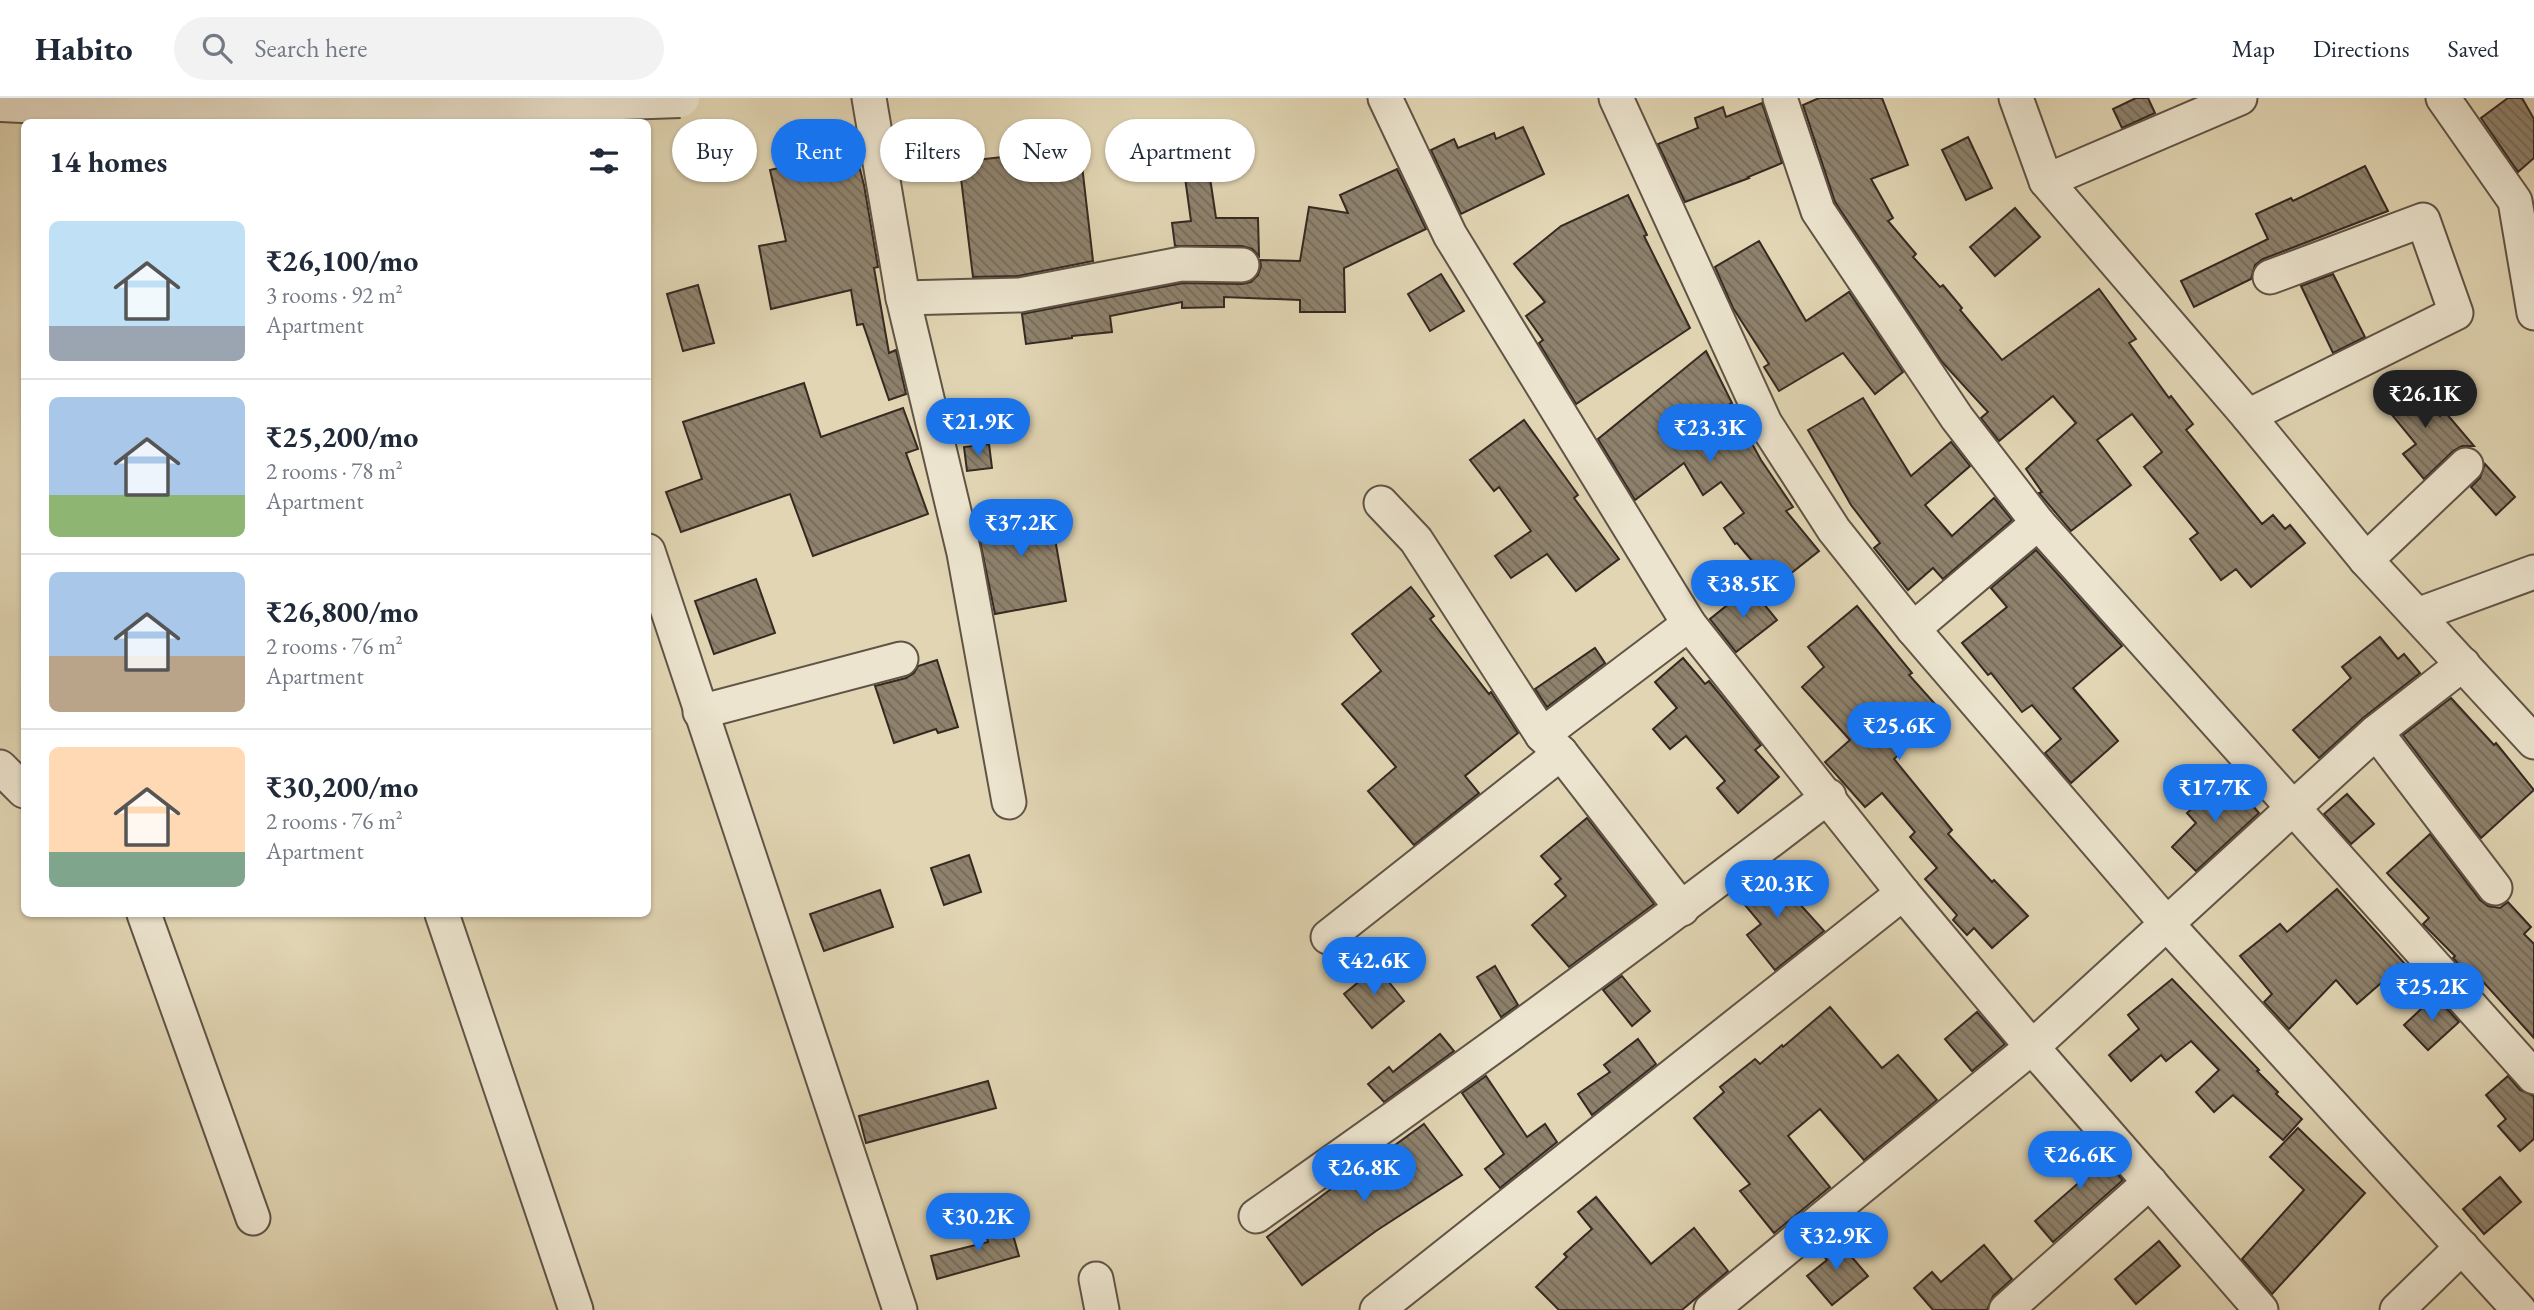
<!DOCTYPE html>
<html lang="en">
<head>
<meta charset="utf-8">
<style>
  body { margin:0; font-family:"EB Garamond",serif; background:#f2f2f3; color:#1f2937; height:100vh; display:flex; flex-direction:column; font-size:26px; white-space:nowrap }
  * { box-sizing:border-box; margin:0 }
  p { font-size:23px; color:#747a83 }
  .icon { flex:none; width:38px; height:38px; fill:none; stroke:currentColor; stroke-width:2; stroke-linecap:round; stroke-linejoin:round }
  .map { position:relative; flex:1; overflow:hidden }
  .panel { position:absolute; left:21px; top:21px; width:630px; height:798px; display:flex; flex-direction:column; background:#fff; border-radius:10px; box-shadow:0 2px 5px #0004 }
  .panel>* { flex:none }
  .banner { position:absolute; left:672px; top:21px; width:665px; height:63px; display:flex; gap:14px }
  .price { position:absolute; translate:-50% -60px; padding:0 16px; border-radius:24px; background:#1a73e8; color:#fff; font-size:23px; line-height:46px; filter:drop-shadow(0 2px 4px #0008) }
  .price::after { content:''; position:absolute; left:50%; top:42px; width:21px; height:16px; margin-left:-10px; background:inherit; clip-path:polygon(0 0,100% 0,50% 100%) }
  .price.current { background:#222; color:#fff }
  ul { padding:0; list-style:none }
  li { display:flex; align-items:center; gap:21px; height:175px; padding:0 28px }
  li+li { border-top:2px solid #e0e1e3 }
  li span { display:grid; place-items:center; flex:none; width:196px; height:140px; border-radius:10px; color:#555 }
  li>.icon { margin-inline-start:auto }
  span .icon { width:84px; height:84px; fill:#fffc; stroke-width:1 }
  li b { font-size:30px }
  h2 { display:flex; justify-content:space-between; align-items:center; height:84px; padding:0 28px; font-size:30px }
  .chip { padding:0 24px; border-radius:32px; background:#fff; box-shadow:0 2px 5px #0004; font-size:24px; line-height:63px }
  .chip.current { background:#1a73e8; color:#fff }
  header { display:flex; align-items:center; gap:42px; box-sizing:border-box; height:98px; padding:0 35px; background:#fff; border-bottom:2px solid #e0e1e3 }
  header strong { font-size:33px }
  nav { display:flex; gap:38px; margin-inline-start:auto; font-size:24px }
  .search { width:490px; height:63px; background:#f2f2f3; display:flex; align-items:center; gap:18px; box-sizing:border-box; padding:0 24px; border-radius:38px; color:#747a83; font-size:26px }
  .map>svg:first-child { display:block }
  .building { fill:url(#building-back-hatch); stroke:#352922; stroke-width:2 }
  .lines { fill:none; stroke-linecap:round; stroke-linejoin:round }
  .minor-casing { stroke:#605446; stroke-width:37 }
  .tertiary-casing { stroke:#605446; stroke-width:42 }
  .minor { stroke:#ece4ce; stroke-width:33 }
  .tertiary { stroke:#ece4ce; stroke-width:38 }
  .tertiary-bridge-casing { stroke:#605446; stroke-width:42; stroke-linecap:butt }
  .tertiary-bridge { stroke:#ece4ce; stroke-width:38 }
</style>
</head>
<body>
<header>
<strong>Habito</strong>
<div class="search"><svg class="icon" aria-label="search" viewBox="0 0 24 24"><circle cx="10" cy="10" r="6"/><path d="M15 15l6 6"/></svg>Search here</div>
<nav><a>Map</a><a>Directions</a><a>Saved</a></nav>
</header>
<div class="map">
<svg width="2534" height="1212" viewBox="0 0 2534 1212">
  <defs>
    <pattern id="building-back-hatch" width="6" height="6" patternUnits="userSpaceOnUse" patternTransform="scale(1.75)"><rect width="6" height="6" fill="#8e826d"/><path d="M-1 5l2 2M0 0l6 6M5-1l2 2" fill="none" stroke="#756a59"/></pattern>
  </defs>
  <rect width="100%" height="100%" fill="#e1d5b3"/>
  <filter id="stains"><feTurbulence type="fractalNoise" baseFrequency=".00286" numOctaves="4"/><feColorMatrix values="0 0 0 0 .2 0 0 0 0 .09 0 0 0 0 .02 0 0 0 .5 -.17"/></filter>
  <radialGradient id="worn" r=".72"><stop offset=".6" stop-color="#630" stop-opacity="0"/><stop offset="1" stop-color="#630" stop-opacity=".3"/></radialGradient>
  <g class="building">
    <path d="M 1819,0 L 1882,0 L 1908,67 L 1871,81 L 1893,120 L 1888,123 L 1916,156 L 1913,159 L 1940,189 L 1943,187 L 1962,210 L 1960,212 L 2002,262 L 2099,191 L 2136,241 L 2129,245 L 2169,300 L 2171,298 L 2193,326 L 2186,332 L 2262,426 L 2273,417 L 2285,431 L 2290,427 L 2305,445 L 2251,489 L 2236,471 L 2221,482 L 2190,441 L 2198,435 L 2144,369 L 2162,354 L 2132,316 L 2097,342 L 2131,387 L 2071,433 L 2039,395 L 2042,394 L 2026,371 L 2076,325 L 2053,298 L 1999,343 L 1981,320 L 1988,314 L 1942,264 L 1835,104 L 1803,7 Z"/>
    <path d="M 2136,0 L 2148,0 L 2155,15 L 2122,30 L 2113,11 Z"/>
    <path d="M 2508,0 L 2522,0 L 2534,21 L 2534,60 L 2518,74 L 2481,20 Z"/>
    <path d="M 1762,5 L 1782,65 L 1748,79 L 1749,80 L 1685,104 L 1658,46 L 1698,30 L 1695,20 L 1723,9 L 1726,19 Z"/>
    <path d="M 1523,29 L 1544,76 L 1461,116 L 1431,52 L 1454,41 L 1458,50 L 1494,35 L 1496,41 Z"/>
    <path d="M 1968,39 L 1992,90 L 1966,102 L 1942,52 Z"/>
    <path d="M 1204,40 L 1216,120 L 1258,120 L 1259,158 L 1252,151 L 1242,148 L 1175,148 L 1172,125 L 1191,123 L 1180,43 Z"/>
    <path d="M 1080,50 L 1093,163 L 1018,178 L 973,179 L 959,64 Z"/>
    <path d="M 855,52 L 864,87 L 878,169 L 874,170 L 889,255 L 896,252 L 906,296 L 889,302 L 863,226 L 857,227 L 851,192 L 771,211 L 759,148 L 786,143 L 770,72 Z"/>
    <path d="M 2365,68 L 2388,113 L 2263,161 L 2255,167 L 2251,181 L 2194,209 L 2181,183 L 2268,141 L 2256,116 L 2291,100 L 2293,103 Z"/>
    <path d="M 1397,71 L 1426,131 L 1344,170 L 1345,214 L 1300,214 L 1300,202 L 1224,199 L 1224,209 L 1182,210 L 1182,204 L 1110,218 L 1112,234 L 1072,238 L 1072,240 L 1026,246 L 1022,216 L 1183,185 L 1242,186 L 1251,184 L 1258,177 L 1261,168 L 1260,162 L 1300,163 L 1309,109 L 1348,115 L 1340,97 Z"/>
    <path d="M 1628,97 L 1647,137 L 1644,138 L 1690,230 L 1576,306 L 1539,245 L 1543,242 L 1526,218 L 1545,204 L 1514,166 L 1561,128 Z"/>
    <path d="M 2015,110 L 2040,139 L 1995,178 L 1970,149 Z"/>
    <path d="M 1759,143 L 1806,223 L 1849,194 L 1903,274 L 1875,296 L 1843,255 L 1779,293 L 1764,269 L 1769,266 L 1733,210 L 1715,169 Z"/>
    <path d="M 1441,176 L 1464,213 L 1430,233 L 1408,196 Z"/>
    <path d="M 2333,176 L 2365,239 L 2333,255 L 2301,188 Z"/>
    <path d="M 698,187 L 714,245 L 683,253 L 667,196 Z"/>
    <path d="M 1706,253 L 1732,305 L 1730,306 L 1761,362 L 1793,409 L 1786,413 L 1819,453 L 1774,489 L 1737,445 L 1735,446 L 1724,430 L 1744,415 L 1721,384 L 1703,397 L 1684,365 L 1635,402 L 1598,341 Z"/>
    <path d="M 2411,283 L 2440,318 L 2445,314 L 2474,348 L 2462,348 L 2453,353 L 2424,381 L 2403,356 L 2416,346 L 2383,306 Z"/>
    <path d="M 804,285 L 821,339 L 903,310 L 918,351 L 906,355 L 928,416 L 813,458 L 790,396 L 681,434 L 666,394 L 702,381 L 683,324 Z"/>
    <path d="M 1863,300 L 1911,378 L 1951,344 L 1970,368 L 1925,407 L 1952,438 L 1994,400 L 2012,422 L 1943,481 L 1933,470 L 1908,492 L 1874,450 L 1880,445 L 1851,407 L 1808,332 Z"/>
    <path d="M 1524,322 L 1578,397 L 1574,400 L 1619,461 L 1576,493 L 1547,456 L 1511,480 L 1495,458 L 1531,433 L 1499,389 L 1494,393 L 1470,362 Z"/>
    <path d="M 989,346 L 992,370 L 967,373 L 964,349 Z"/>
    <path d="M 2485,366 L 2515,399 L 2496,417 L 2471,389 L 2480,380 Z"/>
    <path d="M 1049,407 L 1066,503 L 995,516 L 975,419 Z"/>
    <path d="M 2036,452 L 2122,548 L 2073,590 L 2118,643 L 2071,685 L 2045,655 L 2061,641 L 2032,607 L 2022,614 L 1991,575 L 1988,577 L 1962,545 L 2007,509 L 1991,490 Z"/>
    <path d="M 756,481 L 775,535 L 714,556 L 695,503 Z"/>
    <path d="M 1411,489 L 1434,518 L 1430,521 L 1489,596 L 1491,594 L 1518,635 L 1465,678 L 1479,695 L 1414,747 L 1368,693 L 1396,669 L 1342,606 L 1381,573 L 1352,536 Z"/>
    <path d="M 1750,489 L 1777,522 L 1736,554 L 1710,521 Z"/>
    <path d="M 1857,508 L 1912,575 L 1909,577 L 1943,615 L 1894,661 L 1952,732 L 1948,736 L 1992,784 L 1994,782 L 2028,818 L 1992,850 L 1974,830 L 1967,837 L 1953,822 L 1957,817 L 1925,781 L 1937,770 L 1910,739 L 1915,734 L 1882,695 L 1865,709 L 1825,664 L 1850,642 L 1802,589 L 1824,569 L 1808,549 Z"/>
    <path d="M 2380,539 L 2398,561 L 2404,556 L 2420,575 L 2363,620 L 2319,660 L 2293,632 L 2351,580 L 2342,569 Z"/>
    <path d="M 1595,550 L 1605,565 L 1547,609 L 1535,591 Z"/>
    <path d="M 1683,560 L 1705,586 L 1709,583 L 1761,647 L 1755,652 L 1779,679 L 1738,715 L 1717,690 L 1725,683 L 1686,638 L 1670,651 L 1653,631 L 1677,610 L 1655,584 Z"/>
    <path d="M 937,562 L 958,629 L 938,635 L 936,631 L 894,645 L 875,588 L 906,580 L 914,575 L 918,568 Z"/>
    <path d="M 2451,600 L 2494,647 L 2496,645 L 2534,692 L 2481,740 L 2403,637 Z"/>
    <path d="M 2228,679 L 2259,715 L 2196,773 L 2172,749 L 2196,725 L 2187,715 Z"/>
    <path d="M 2347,696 L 2374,726 L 2351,746 L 2324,716 Z"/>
    <path d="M 1587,720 L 1654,806 L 1569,869 L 1532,827 L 1566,798 L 1555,786 L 1561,781 L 1541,758 Z"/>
    <path d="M 2430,736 L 2480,802 L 2488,808 L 2500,810 L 2508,804 L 2531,829 L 2524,836 L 2534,846 L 2534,940 L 2477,877 L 2472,881 L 2453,860 L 2455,858 L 2423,826 L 2429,820 L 2387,775 Z"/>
    <path d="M 969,757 L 981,794 L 944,807 L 931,770 Z"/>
    <path d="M 1766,770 L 1795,805 L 1797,803 L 1824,833 L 1775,872 L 1747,837 L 1761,826 L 1734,794 Z"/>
    <path d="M 2337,791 L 2404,865 L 2357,906 L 2336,882 L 2289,931 L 2264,904 L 2272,896 L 2240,858 L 2280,826 L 2287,834 Z"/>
    <path d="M 880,792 L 893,829 L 824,853 L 810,816 Z"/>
    <path d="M 1495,868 L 1518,907 L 1501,919 L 1477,879 Z"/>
    <path d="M 1377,869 L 1404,903 L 1372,930 L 1344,896 Z"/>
    <path d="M 1622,878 L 1650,913 L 1632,928 L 1603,892 Z"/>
    <path d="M 2172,881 L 2259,972 L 2257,973 L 2278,994 L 2276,996 L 2302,1021 L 2283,1042 L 2233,997 L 2214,1014 L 2196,994 L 2219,972 L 2191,943 L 2166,963 L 2161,957 L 2131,983 L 2109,957 L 2139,931 L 2128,917 Z"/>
    <path d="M 2435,898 L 2459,924 L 2428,952 L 2404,927 Z"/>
    <path d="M 1830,909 L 1882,970 L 1898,957 L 1937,1002 L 1864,1062 L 1820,1011 L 1788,1038 L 1830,1089 L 1774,1135 L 1740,1093 L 1750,1086 L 1694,1020 L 1724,994 L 1720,989 L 1755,961 L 1760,966 L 1782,947 L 1783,949 Z"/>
    <path d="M 1977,914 L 2005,946 L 1972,973 L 1945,941 Z"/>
    <path d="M 1440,936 L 1454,953 L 1384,1004 L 1368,986 L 1389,969 L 1393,974 Z"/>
    <path d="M 1638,941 L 1656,966 L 1592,1017 L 1578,996 L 1610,974 L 1604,967 Z"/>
    <path d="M 1486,978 L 1527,1039 L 1545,1026 L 1557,1044 L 1500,1090 L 1485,1071 L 1504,1056 L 1462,995 Z"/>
    <path d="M 2508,978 L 2520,992 L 2534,998 L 2534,1041 L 2520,1053 L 2498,1028 L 2506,1021 L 2486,997 Z"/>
    <path d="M 988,983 L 996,1010 L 866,1045 L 859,1018 Z"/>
    <path d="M 1424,1026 L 1462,1077 L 1376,1133 L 1302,1187 L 1267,1139 L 1367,1064 L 1369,1066 Z"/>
    <path d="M 2298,1030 L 2365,1095 L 2272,1196 L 2242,1161 L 2304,1092 L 2270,1059 Z"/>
    <path d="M 2087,1041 L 2123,1082 L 2053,1144 L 2035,1123 L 2083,1081 L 2065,1061 Z"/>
    <path d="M 2500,1079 L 2521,1104 L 2484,1136 L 2463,1111 Z"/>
    <path d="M 1596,1099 L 1651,1166 L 1694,1130 L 1728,1173 L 1682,1212 L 1559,1212 L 1536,1189 L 1567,1159 L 1564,1156 L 1592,1131 L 1578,1114 Z"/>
    <path d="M 1009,1123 L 1019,1158 L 937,1181 L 931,1158 L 988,1144 L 984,1129 Z"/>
    <path d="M 1833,1137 L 1868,1178 L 1832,1207 L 1807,1178 L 1827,1162 L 1817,1150 Z"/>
    <path d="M 2159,1143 L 2180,1168 L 2136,1206 L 2115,1181 Z"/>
    <path d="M 1984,1147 L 2012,1181 L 1993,1198 L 1987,1212 L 1933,1212 L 1914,1190 L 1932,1174 L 1941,1184 Z"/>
  </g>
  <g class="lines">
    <g class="minor-casing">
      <g id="minor">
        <path d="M 869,0 L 903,200 L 964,455 L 1009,704"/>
        <path d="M 1385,0 L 1450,137 L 1689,526 L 1903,795 L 2032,949 L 2261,1212"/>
        <path d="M 1616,0 L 1765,325 L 1834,432 L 1913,531 L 2167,826 L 2519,1212"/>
        <path d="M 1780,0 L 1818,113 L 1957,320 L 2038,425 L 2534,979"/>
        <path d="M 2016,0 L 2046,83 L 2248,318 L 2366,462 L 2534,644"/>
        <path d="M 2443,0 L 2515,103 L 2534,215"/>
        <path d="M 2046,83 L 2240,0"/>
        <path d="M 903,200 L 1020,197 L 1181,166 L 1242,167"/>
        <path d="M 2248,318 L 2456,215 L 2423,122 L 2270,179"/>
        <path d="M 1381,405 L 1416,442 L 1542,637 L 1561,655 L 1682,811"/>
        <path d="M 648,453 L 900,1212"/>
        <path d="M 2366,462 L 2466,367"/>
        <path d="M 2417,517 L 2534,474"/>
        <path d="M 1913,531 L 2038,425"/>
        <path d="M 700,614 L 901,561"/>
        <path d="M 2376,634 L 2495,790"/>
        <path d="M 1542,637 L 1689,526"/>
        <path d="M 0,669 L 24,693"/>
        <path d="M 144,816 L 253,1120"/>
        <path d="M 442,816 L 576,1212"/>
        <path d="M 1328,839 L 1561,655"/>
        <path d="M 1256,1118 C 1450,982 1641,842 1829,698"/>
        <path d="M 1096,1181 L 1102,1212"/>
        <path d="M 1377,1212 L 1903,795"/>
        <path d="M 1711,1212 L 2032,949 L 2376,634 L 2463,566"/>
        <path d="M 2006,1212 L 2150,1084"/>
        <path d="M 2397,1212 L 2462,1149"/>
      </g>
    </g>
    <g class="tertiary-casing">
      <path id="tertiary" d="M 0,4 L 192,13"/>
    </g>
    <use href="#minor" class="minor"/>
    <use href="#tertiary" class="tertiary"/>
    <g class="tertiary-bridge-casing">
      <path id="tertiary-bridge" d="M 192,13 L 241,15 L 680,0"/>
    </g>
    <use href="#tertiary-bridge" class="tertiary-bridge"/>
  </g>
  <rect width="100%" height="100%" filter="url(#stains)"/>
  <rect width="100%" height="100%" fill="url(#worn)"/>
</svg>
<b class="price current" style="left:2425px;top:332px">₹26.1K</b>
<b class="price" style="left:978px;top:360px">₹21.9K</b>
<b class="price" style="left:1710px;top:366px">₹23.3K</b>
<b class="price" style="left:1021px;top:461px">₹37.2K</b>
<b class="price" style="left:1743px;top:522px">₹38.5K</b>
<b class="price" style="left:1899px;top:664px">₹25.6K</b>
<b class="price" style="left:2215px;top:726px">₹17.7K</b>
<b class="price" style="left:1777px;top:822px">₹20.3K</b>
<b class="price" style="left:1374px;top:899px">₹42.6K</b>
<b class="price" style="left:2432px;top:925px">₹25.2K</b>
<b class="price" style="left:2080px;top:1093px">₹26.6K</b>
<b class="price" style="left:1364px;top:1106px">₹26.8K</b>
<b class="price" style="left:978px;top:1155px">₹30.2K</b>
<b class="price" style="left:1836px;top:1174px">₹32.9K</b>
<div class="banner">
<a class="chip">Buy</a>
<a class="chip current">Rent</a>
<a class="chip">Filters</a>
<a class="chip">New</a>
<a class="chip">Apartment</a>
</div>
<section class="panel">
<h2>14 homes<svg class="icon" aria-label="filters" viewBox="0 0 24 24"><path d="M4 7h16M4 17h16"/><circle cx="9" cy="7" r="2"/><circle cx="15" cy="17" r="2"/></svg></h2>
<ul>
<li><span style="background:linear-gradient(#bfe0f5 75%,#9aa5b1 0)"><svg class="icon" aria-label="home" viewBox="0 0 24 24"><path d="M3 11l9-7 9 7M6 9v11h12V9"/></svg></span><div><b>₹26,100/mo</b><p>3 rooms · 92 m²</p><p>Apartment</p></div></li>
<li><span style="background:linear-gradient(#a9c7e8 70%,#8fb573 0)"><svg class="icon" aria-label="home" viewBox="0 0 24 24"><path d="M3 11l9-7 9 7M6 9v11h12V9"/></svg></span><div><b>₹25,200/mo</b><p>2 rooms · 78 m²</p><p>Apartment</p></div></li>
<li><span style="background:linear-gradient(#a9c7e8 60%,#b9a48a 0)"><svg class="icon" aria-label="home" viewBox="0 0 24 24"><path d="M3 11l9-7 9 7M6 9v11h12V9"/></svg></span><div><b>₹26,800/mo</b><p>2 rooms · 76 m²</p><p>Apartment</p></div></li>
<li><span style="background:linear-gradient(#ffd9b3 75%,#7fa58c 0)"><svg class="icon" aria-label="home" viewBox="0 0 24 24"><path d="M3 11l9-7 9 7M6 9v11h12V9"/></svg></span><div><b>₹30,200/mo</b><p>2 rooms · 76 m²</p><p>Apartment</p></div></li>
</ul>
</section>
</div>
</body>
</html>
